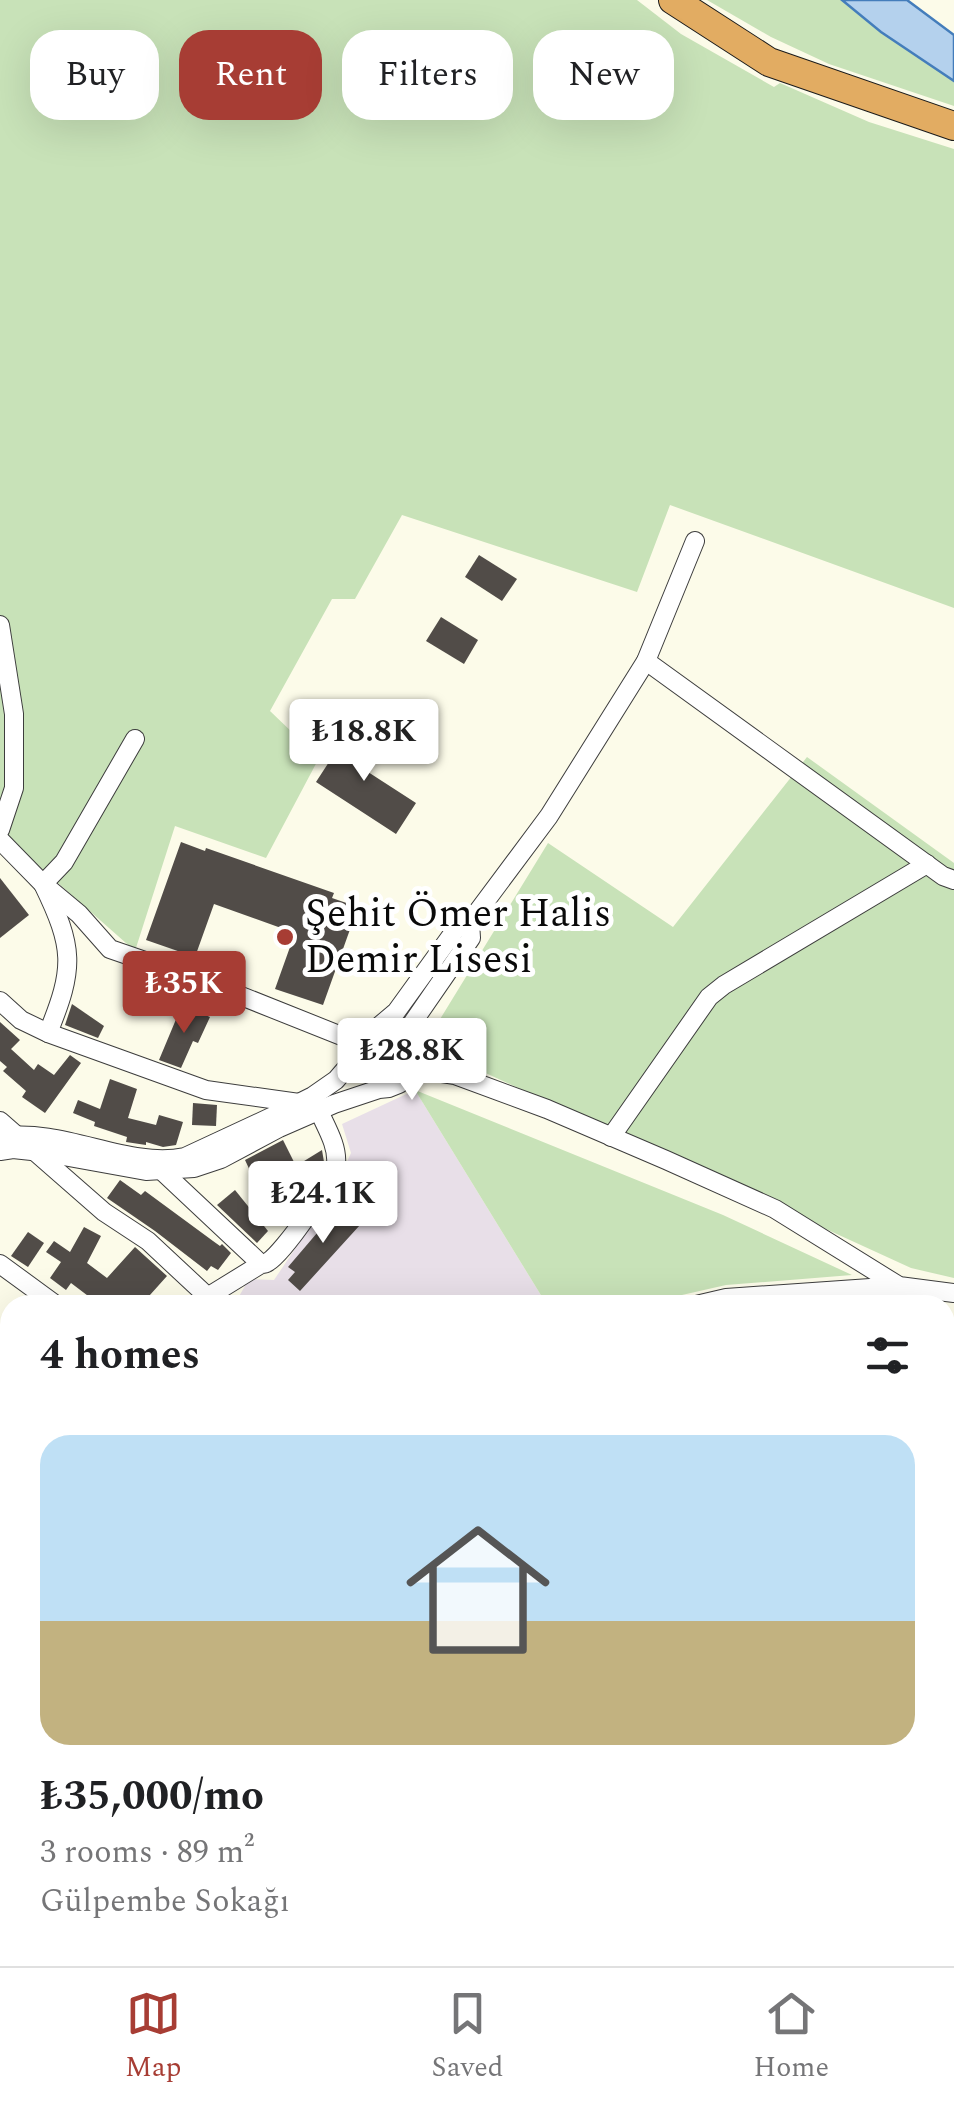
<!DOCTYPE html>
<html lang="en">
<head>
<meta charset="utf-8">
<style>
  body { margin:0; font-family:Spectral,serif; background:#f6f6f6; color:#202124; height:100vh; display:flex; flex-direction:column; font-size:38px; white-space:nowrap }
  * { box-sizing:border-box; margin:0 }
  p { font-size:32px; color:#757577 }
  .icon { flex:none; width:55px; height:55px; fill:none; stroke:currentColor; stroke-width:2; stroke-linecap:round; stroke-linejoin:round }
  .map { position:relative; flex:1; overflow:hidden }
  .sheet { position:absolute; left:0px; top:1295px; width:955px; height:672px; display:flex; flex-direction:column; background:#fff; border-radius:30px 30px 0 0; box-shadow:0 10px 40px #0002 }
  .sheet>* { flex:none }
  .banner { position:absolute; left:30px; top:30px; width:895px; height:90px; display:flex; gap:20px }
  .price { position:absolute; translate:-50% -85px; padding:0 22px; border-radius:10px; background:#fff; color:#222; font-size:32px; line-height:65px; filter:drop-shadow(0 2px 5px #0008) }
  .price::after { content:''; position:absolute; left:50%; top:60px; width:30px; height:22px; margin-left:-15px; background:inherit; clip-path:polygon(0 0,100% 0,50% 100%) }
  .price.selected { background:#a73d34; color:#fff }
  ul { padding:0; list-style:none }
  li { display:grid; align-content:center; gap:20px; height:530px; padding:0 40px }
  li+li { border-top:2px solid #e0e0e0 }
  li span { display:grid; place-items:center; height:310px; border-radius:30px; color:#555 }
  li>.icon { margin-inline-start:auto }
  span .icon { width:180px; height:180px; fill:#fffc; stroke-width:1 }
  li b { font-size:42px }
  h2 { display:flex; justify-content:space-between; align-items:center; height:120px; padding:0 40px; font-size:42px }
  .tag { padding:0 35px; border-radius:30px; background:#fff; box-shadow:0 10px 40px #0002; font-size:35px; line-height:90px }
  .tag.selected { background:#a73d34; color:#fff }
  .dock { display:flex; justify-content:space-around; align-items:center; height:140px; border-top:2px solid #e0e0e0; background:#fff; font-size:28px; color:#757577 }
  .dock a { display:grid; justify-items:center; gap:5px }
  .dock .selected { color:#a73d34 }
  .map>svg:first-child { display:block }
  .industrial { fill:#e8dfe8 }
  .green { fill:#c8e2b8 }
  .water { fill:#b4d1ed; stroke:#447dbb; stroke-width:2.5 }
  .building { fill:#514c48 }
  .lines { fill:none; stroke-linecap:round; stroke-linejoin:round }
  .minor-casing { stroke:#3d3d3d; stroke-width:20 }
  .highway-casing { stroke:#1b1b1b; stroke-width:30 }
  .minor { stroke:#fff; stroke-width:18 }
  .highway { stroke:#e2ac62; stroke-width:28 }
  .poi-dot { fill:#a73d34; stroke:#fff; stroke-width:4 }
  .labels { text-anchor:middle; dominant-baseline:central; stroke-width:10; stroke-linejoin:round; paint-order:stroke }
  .poi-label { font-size:40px; fill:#0a0a0a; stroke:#fff; text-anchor:start }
</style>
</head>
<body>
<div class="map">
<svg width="954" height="1966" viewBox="0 0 954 1966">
  <rect width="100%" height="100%" fill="#fcfbe9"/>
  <path class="industrial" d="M 415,1090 L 547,1305 L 234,1305 L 249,1279 L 274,1280 L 332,1194 L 351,1153 L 342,1124 Z"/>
  <g class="green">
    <path d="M 0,0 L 637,0 L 681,34 L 774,87 L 780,83 L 869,122 L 954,149 L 954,608 L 670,505 L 637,592 L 402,515 L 355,599 L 332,599 L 270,711 L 319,758 L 266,858 L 175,826 L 135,951 L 7,838 L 0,845 Z"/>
    <path d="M 707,0 L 842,0 L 881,32 L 954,81 L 954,106 L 829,64 L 771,37 Z"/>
    <path d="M 807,757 L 954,863 L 954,1278 L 911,1268 L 455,1059 L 434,1029 L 548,843 L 673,927 Z"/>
    <path d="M 415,1090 L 723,1215 L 852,1275 L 726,1285 L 638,1305 L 547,1305 Z"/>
  </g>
  <path class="water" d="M 842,0 L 907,0 L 954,35 L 954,81 L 881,32 Z"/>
  <g class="building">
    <path d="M 479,555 L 517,579 L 502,601 L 465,577 Z"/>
    <path d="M 441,617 L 478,640 L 464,664 L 426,641 Z"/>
    <path d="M 350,719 L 368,729 L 351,761 L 416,803 L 396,834 L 316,782 L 340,745 L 337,743 Z"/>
    <path d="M 181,842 L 205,851 L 206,848 L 334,893 L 332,898 L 358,907 L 323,1005 L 275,989 L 295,933 L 214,904 L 195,957 L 146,940 Z"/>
    <path d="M 0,878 L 29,915 L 0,938 Z"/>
    <path d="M 72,1004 L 104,1026 L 98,1038 L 65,1025 Z"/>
    <path d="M 182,1005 L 210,1017 L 198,1043 L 193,1041 L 181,1068 L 159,1060 Z"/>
    <path d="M 0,1022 L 20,1040 L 11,1049 L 34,1070 L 38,1064 L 54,1075 L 70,1055 L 81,1063 L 45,1113 L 22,1097 L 26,1091 L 3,1071 L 7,1067 L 0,1061 Z"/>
    <path d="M 110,1079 L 137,1089 L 128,1118 L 156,1125 L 159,1115 L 183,1122 L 176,1145 L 163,1147 L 146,1142 L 146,1145 L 126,1142 L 127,1137 L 94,1126 L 95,1122 L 73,1113 L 78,1100 L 100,1109 Z"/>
    <path d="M 193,1103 L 217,1105 L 216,1126 L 192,1125 Z"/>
    <path d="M 283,1140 L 296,1166 L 322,1150 L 324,1162 L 322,1165 L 303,1175 L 309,1182 L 290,1196 L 295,1200 L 275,1224 L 245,1160 Z"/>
    <path d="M 120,1180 L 141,1195 L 145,1191 L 213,1241 L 220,1246 L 222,1244 L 231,1253 L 218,1270 L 211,1266 L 207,1271 L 155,1231 L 107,1198 Z"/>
    <path d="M 235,1190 L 268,1231 L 257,1243 L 217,1205 Z"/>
    <path d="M 338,1203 L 360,1225 L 300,1291 L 288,1280 L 295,1272 L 288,1267 L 323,1226 L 319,1222 Z"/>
    <path d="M 84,1227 L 101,1236 L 87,1263 L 107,1278 L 135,1247 L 167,1276 L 141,1305 L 100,1305 L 71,1283 L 66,1290 L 50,1278 L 61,1262 L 46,1252 L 54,1241 L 70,1252 Z"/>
    <path d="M 28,1232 L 44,1243 L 28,1267 L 11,1256 Z"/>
  </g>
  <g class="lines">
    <g class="minor-casing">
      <g id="minor">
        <path d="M 0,625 L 14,714 L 14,788 L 0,830"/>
        <path d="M 646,661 L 943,876 L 954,880"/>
        <path d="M 0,840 L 43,884 L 79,914 L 110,949 L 206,982 L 359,1043"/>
        <path d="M 0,1001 L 21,1020 L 48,1033 L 206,1090 L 299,1103"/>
        <path d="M 48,1033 C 75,967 74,948 43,884 L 64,862 L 135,739"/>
        <path d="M 410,1068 L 455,1075 L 547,1109 L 666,1160 L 775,1209 L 899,1286 L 954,1293"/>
        <path d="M 0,1121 L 104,1212 L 148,1241 L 208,1297"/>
        <path d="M 0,1137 C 65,1127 126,1169 185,1157 L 271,1117 L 313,1096 L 336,1080 L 348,1066 L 359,1043 L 396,1012 L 456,929 L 470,922 L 549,816 L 646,661 L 695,541"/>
        <path d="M 611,1137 L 709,997 L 724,985 L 927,864"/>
        <path d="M 0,1151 L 13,1149 L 41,1152 L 146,1171 L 194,1168 L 221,1159 L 279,1128 L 334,1104 L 379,1089 L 389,1088 L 399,1084 L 410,1068 L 413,1022 L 471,938 L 470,922"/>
        <path d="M 162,1171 L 261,1264"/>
        <path d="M 0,1264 L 56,1305"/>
        <path d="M 199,1305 L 214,1293 L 261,1264 C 263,1264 266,1264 268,1262 C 283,1253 334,1181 336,1164 C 338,1146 326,1127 319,1111"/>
        <path d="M 696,1305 L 726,1298 L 899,1286"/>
        <path d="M 0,1393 L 10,1400"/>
        <path d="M 945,1488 L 954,1382"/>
        <path d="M 0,1504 L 10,1494"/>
        <path d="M 945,1514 L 954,1514"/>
        <path d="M 0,1618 L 10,1606"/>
        <path d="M 945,1640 L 954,1642"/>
        <path d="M 945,1737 L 954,1740"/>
        <path d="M 945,1757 L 951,1836 L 954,1846"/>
        <path d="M 0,1817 L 10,1808"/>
        <path d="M 0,1875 L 10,1884"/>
        <path d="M 0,1912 L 10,1898"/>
        <path d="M 74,1958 L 82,1966"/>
        <path d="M 246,1958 L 250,1966"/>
        <path d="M 382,1958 L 386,1966"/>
        <path d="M 715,1958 L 723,1966"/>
        <path d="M 866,1958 L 868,1966"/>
        <path d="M 161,1966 L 180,1958"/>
        <path d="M 550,1966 L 558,1958"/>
      </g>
    </g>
    <g class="highway-casing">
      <path id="highway" d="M 673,0 L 769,62 L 954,126"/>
    </g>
    <use href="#minor" class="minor"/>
    <use href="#highway" class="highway"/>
  </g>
  <circle class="poi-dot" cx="285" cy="937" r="10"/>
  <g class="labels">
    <g class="poi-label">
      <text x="305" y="914">Şehit Ömer Halis<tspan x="305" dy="46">Demir Lisesi</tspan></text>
    </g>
  </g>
</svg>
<b class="price" style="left:364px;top:784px">₺18.8K</b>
<b class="price selected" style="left:184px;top:1036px">₺35K</b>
<b class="price" style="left:412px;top:1103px">₺28.8K</b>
<b class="price" style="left:323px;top:1246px">₺24.1K</b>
<div class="banner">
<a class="tag">Buy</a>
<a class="tag selected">Rent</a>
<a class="tag">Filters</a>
<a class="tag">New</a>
</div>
<section class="sheet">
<h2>4 homes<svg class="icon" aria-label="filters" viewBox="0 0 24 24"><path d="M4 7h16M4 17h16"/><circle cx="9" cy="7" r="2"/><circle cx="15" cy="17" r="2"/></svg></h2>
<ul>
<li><span style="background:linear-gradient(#bfe0f5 60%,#c2b280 0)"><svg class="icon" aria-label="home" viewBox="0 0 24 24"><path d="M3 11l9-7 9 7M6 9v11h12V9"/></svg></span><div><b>₺35,000/mo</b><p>3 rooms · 89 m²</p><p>Gülpembe Sokağı</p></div></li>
</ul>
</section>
</div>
<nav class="dock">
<a class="selected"><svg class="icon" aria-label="map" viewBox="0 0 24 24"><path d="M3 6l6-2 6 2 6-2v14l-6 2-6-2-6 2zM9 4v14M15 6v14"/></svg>Map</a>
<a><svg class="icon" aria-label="saved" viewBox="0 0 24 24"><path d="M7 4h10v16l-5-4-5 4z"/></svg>Saved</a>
<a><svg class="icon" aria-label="home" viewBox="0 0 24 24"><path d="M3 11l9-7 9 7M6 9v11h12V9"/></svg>Home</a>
</nav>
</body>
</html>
